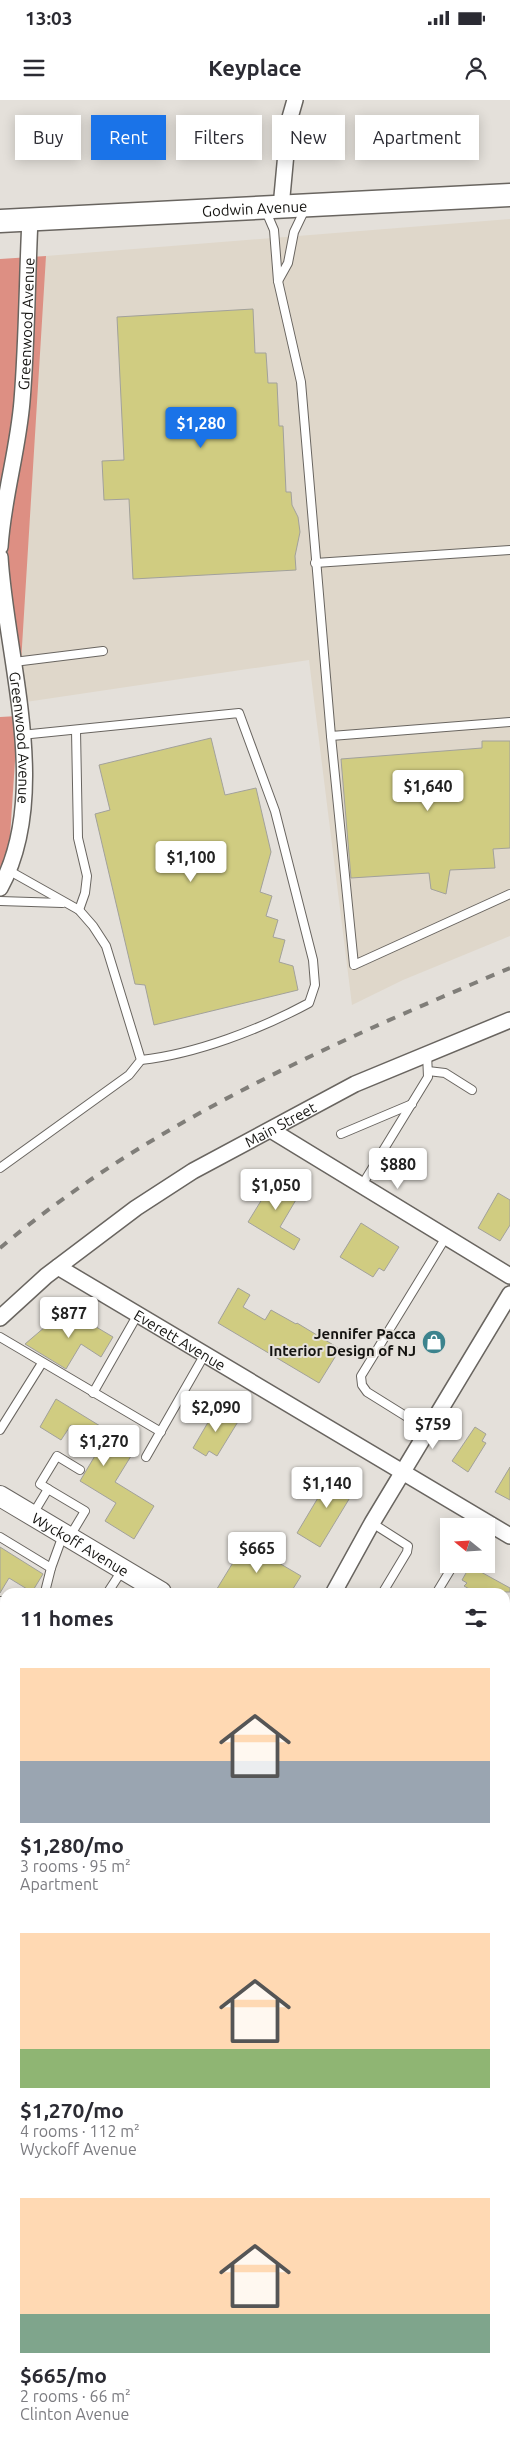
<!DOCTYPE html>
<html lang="en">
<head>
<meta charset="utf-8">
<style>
  body { margin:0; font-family:Ubuntu,sans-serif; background:#f7f7f7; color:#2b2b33; height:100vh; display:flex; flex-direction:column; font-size:19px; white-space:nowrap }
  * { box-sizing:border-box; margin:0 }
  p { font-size:16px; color:#7c7c81 }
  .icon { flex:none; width:28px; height:28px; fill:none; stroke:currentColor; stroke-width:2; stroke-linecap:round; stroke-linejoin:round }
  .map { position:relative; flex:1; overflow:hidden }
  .drawer { position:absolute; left:0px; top:1488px; width:510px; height:866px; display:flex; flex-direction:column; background:#fff; border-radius:15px 15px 0 0; box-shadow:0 2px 12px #0003 }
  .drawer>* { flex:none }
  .hud { position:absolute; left:15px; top:15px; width:480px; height:45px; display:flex; gap:10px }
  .needle { width:32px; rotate:288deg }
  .buttons { position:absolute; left:440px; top:1418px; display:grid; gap:10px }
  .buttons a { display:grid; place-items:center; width:55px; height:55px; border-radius:0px; background:#fff; box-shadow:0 2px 12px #0003; font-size:25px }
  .price { position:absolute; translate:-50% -42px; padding:0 11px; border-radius:5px; background:#fff; color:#222; font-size:16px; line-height:32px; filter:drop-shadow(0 1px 2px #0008) }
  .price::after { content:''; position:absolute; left:50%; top:30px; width:15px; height:11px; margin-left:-8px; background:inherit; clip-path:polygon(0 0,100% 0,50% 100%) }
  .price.on { background:#1a73e8; color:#fff }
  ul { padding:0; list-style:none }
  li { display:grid; align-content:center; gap:10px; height:265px; padding:0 20px }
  li span { display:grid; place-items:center; height:155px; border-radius:0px; color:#555 }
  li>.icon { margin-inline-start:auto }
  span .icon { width:90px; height:90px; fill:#fffc; stroke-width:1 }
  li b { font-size:21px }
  h2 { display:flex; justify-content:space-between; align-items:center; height:60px; padding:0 20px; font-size:21px }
  .pill { padding:0 18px; border-radius:0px; background:#fff; box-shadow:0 2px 12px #0003; font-size:18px; line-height:45px }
  .pill.on { background:#1a73e8; color:#fff }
  .status { display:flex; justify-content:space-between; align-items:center; height:35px; padding:0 25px; background:#fff; direction:ltr }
  .status svg { height:14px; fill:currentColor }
  header { display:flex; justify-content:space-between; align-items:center; height:65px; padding:0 20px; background:#fff; font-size:22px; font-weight:700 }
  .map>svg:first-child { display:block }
  .built { fill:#dfd7ca }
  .forest { fill:#dd8f83 }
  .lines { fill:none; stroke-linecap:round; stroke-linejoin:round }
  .stream { stroke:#9bbe7c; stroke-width:5 }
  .building { fill:#d0cc81; stroke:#a2a19b }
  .service-casing { stroke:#696560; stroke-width:10 }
  .minor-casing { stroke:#696560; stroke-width:18 }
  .secondary-casing { stroke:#696560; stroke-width:22 }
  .primary-casing { stroke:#696560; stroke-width:25 }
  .service { stroke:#fff; stroke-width:8 }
  .minor { stroke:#fff; stroke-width:15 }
  .secondary { stroke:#fff; stroke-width:20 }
  .primary { stroke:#fff; stroke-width:22 }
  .rail { stroke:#807e79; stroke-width:4; stroke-dasharray:9 9; stroke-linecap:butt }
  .labels { text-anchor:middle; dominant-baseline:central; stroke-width:4; stroke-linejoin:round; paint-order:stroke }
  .street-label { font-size:15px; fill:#141310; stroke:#e4e0da }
  .poi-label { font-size:15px; font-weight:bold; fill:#141310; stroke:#e4e0da; text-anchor:end }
</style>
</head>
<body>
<div class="status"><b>13:03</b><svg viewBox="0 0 49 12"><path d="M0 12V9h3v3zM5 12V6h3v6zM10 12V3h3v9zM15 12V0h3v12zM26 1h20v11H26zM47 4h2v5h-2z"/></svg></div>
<header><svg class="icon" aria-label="menu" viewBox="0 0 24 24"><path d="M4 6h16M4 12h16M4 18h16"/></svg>Keyplace<svg class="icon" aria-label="person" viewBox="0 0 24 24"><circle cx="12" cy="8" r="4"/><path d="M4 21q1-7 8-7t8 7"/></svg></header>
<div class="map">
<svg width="510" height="2353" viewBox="0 0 510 2353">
  <rect width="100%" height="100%" fill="#e4e0da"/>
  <path class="built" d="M 510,119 L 510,836 L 403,880 L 352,905 L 309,560 L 19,603 L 14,424 L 46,156 Z"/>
  <g class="forest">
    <path d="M 46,156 L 19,595 L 3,395 L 0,395 L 0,159 Z"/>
    <path d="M 18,616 L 8,767 L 0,779 L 0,617 Z"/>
  </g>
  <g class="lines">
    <g class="stream">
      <path d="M 0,1769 L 5,1772"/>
      <path d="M 505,2319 L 509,2322"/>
    </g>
  </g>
  <g class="building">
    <path d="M 253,209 L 255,253 L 266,253 L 268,283 L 277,283 L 279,326 L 283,326 L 286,392 L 291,392 L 292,405 L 298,417 L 300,432 L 295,456 L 296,470 L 133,479 L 129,399 L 104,400 L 102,361 L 124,360 L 117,217 Z"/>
    <path d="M 211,638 L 225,695 L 256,688 L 271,752 L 260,792 L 272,796 L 266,816 L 278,820 L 273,837 L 285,840 L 279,862 L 293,866 L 298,890 L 154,925 L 145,885 L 135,884 L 95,714 L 110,710 L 99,665 Z"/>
    <path d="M 482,641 L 510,641 L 510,748 L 493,749 L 495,768 L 450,770 L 446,794 L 431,789 L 429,773 L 351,778 L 341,659 L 482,648 Z"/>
    <path d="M 269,1075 L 300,1093 L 280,1127 L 300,1139 L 294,1150 L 248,1122 L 267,1091 L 261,1088 Z"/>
    <path d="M 498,1093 L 510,1100 L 510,1125 L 500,1141 L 478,1128 Z"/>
    <path d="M 361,1123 L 399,1147 L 384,1171 L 379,1168 L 373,1177 L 340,1157 Z"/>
    <path d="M 238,1188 L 250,1195 L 243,1207 L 265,1220 L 271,1210 L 296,1224 L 297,1223 L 340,1249 L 319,1283 L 218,1223 Z"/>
    <path d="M 66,1209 L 113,1237 L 101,1257 L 81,1244 L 66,1269 L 25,1244 Z"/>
    <path d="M 56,1299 L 136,1348 L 115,1382 L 154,1406 L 134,1439 L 105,1421 L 116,1403 L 80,1381 L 102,1344 L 71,1325 L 61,1340 L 40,1327 Z"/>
    <path d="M 217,1307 L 239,1320 L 217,1356 L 209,1351 L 206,1356 L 193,1348 Z"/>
    <path d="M 475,1327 L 486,1334 L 482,1341 L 486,1343 L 468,1372 L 452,1361 Z"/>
    <path d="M 510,1367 L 510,1400 L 495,1392 Z"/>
    <path d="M 334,1371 L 357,1386 L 320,1447 L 297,1433 Z"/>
    <path d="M 245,1443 L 301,1476 L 291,1492 L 215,1492 Z"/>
    <path d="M 0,1447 L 43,1474 L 32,1492 L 9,1478 L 0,1493 Z"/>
    <path d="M 470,1466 L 510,1488 L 510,1492 L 475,1492 L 464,1486 L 467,1483 L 462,1480 Z"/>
  </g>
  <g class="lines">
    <g class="service-casing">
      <g id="service">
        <path d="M 265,109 L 274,130 L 278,181 L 301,282 L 331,636 L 510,622"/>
        <path d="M 278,181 L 288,163 L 294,132 L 305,109"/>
        <path d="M 315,463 L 510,450"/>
        <path d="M 14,562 L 103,551"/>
        <path d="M 76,630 L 78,738 L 87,776 L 85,793 L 79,810"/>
        <path d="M 21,635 L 239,613 L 275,711 L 313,860 L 315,885 L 309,903 C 261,929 196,954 141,960"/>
        <path d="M 331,636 L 354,865 L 510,794"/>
        <path d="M 0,801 L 62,803"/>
        <path d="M 428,971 L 445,973 L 472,990"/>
        <path d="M 341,1034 L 412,1004"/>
        <path d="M 0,1068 L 129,975 L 141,960 L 106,846 L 93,826 L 79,810 L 8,770"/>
        <path d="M 362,1085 L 428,977 L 427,953"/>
        <path d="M 0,1237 L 161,1332"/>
        <path d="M 93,1293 L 138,1214"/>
        <path d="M 0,1330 L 42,1263"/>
        <path d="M 428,1330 L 367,1292 L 362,1285 L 361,1276 L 446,1137"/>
        <path d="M 146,1357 L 205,1254"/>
        <path d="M 48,1389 L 40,1384 L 57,1356 L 80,1370"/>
        <path d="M 33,1414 L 48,1389 L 85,1411 L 70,1436"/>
        <path d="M 372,1423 L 408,1446 L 407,1452 L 383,1492"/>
        <path d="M 0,1437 L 51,1468"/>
        <path d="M 45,1492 L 51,1468 L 63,1435"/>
        <path d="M 108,1492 L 123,1469"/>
        <path d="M 437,1492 L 454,1464"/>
        <path d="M 0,1501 L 5,1502"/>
        <path d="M 0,1538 L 5,1541"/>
        <path d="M 0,1586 L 5,1588"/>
        <path d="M 505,1602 L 510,1601"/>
        <path d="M 505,1845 L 510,1848"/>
      </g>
    </g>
    <g class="minor-casing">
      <g id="minor">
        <path d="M 281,107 L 289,21 L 295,0"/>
        <path id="s1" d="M 0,447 C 3,398 18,351 22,301 C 27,241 27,180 30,119"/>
        <path id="s2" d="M 0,457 C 6,558 52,694 0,788"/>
        <path d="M 271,1030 L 510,1176"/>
        <path id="s3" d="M 58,1167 L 510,1436"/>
        <path id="s4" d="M 0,1218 L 46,1176 L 136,1108 L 193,1071 L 355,984 L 510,920"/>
        <path d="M 334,1492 L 372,1423 L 510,1194"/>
        <path d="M 505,1864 L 510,1855"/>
        <path d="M 0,2041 L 5,2033"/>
        <path d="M 0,2129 L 5,2132"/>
        <path d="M 369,2349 L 376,2353"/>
      </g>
    </g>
    <g class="secondary-casing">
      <g id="secondary">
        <path id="s5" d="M 0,1396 L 161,1492"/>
        <path d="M 505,1700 L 510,1703"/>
      </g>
    </g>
    <g class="primary-casing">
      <g id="primary">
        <path id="s6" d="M 0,121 L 510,95"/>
        <path d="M 505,2344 L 510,2336"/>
      </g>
    </g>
    <use href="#service" class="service"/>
    <use href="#minor" class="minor"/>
    <use href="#secondary" class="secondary"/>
    <use href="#primary" class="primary"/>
    <path class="rail" d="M 0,1148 C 150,1022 331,944 510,868"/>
  </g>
  <defs>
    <g id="shop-disc" transform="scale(1.25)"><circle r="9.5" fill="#3c838d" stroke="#e4e0da"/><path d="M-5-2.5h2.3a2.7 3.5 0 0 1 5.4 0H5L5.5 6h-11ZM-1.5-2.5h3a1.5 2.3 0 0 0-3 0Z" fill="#fff"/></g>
  </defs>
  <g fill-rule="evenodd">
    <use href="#shop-disc" x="434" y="1242"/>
  </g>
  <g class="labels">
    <g class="street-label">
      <text stroke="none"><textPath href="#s6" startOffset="255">Godwin Avenue</textPath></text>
      <text stroke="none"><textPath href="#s1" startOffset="225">Greenwood Avenue</textPath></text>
      <text stroke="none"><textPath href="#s2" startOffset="182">Greenwood Avenue</textPath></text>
      <text stroke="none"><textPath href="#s4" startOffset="342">Main Street</textPath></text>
      <text stroke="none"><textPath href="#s3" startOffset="142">Everett Avenue</textPath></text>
      <text stroke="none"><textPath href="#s5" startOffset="94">Wyckoff Avenue</textPath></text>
    </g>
    <g class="poi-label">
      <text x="416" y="1233">Jennifer Pacca<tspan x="416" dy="17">Interior Design of NJ</tspan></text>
    </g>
  </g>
</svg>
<div class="buttons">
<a><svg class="needle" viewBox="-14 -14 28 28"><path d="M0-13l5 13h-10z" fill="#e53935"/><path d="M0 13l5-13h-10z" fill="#7c7c81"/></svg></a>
</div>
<b class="price on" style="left:201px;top:349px">$1,280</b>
<b class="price" style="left:428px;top:712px">$1,640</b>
<b class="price" style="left:191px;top:783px">$1,100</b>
<b class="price" style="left:398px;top:1090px">$880</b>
<b class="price" style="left:276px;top:1111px">$1,050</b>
<b class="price" style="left:69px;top:1239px">$877</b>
<b class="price" style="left:216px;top:1333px">$2,090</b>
<b class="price" style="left:433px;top:1350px">$759</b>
<b class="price" style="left:104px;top:1367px">$1,270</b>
<b class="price" style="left:327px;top:1409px">$1,140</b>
<b class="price" style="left:257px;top:1474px">$665</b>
<div class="hud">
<a class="pill">Buy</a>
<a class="pill on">Rent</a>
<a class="pill">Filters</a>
<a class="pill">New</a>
<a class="pill">Apartment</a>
</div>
<section class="drawer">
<h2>11 homes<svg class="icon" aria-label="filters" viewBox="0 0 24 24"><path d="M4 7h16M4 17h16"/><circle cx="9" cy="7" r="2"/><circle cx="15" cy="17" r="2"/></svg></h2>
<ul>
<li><span style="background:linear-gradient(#ffd9b3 60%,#9aa5b1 0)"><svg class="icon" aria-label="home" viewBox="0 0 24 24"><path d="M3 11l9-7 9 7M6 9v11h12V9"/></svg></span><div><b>$1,280/mo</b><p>3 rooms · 95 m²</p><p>Apartment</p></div></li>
<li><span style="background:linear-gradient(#ffd9b3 75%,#8fb573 0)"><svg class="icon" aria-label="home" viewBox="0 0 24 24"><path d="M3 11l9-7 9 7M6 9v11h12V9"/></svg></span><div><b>$1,270/mo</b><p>4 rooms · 112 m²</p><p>Wyckoff Avenue</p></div></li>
<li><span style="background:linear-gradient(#ffd9b3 75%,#7fa58c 0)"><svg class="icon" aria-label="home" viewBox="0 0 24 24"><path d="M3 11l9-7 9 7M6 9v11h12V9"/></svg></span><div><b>$665/mo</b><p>2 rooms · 66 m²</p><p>Clinton Avenue</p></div></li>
</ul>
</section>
</div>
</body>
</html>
